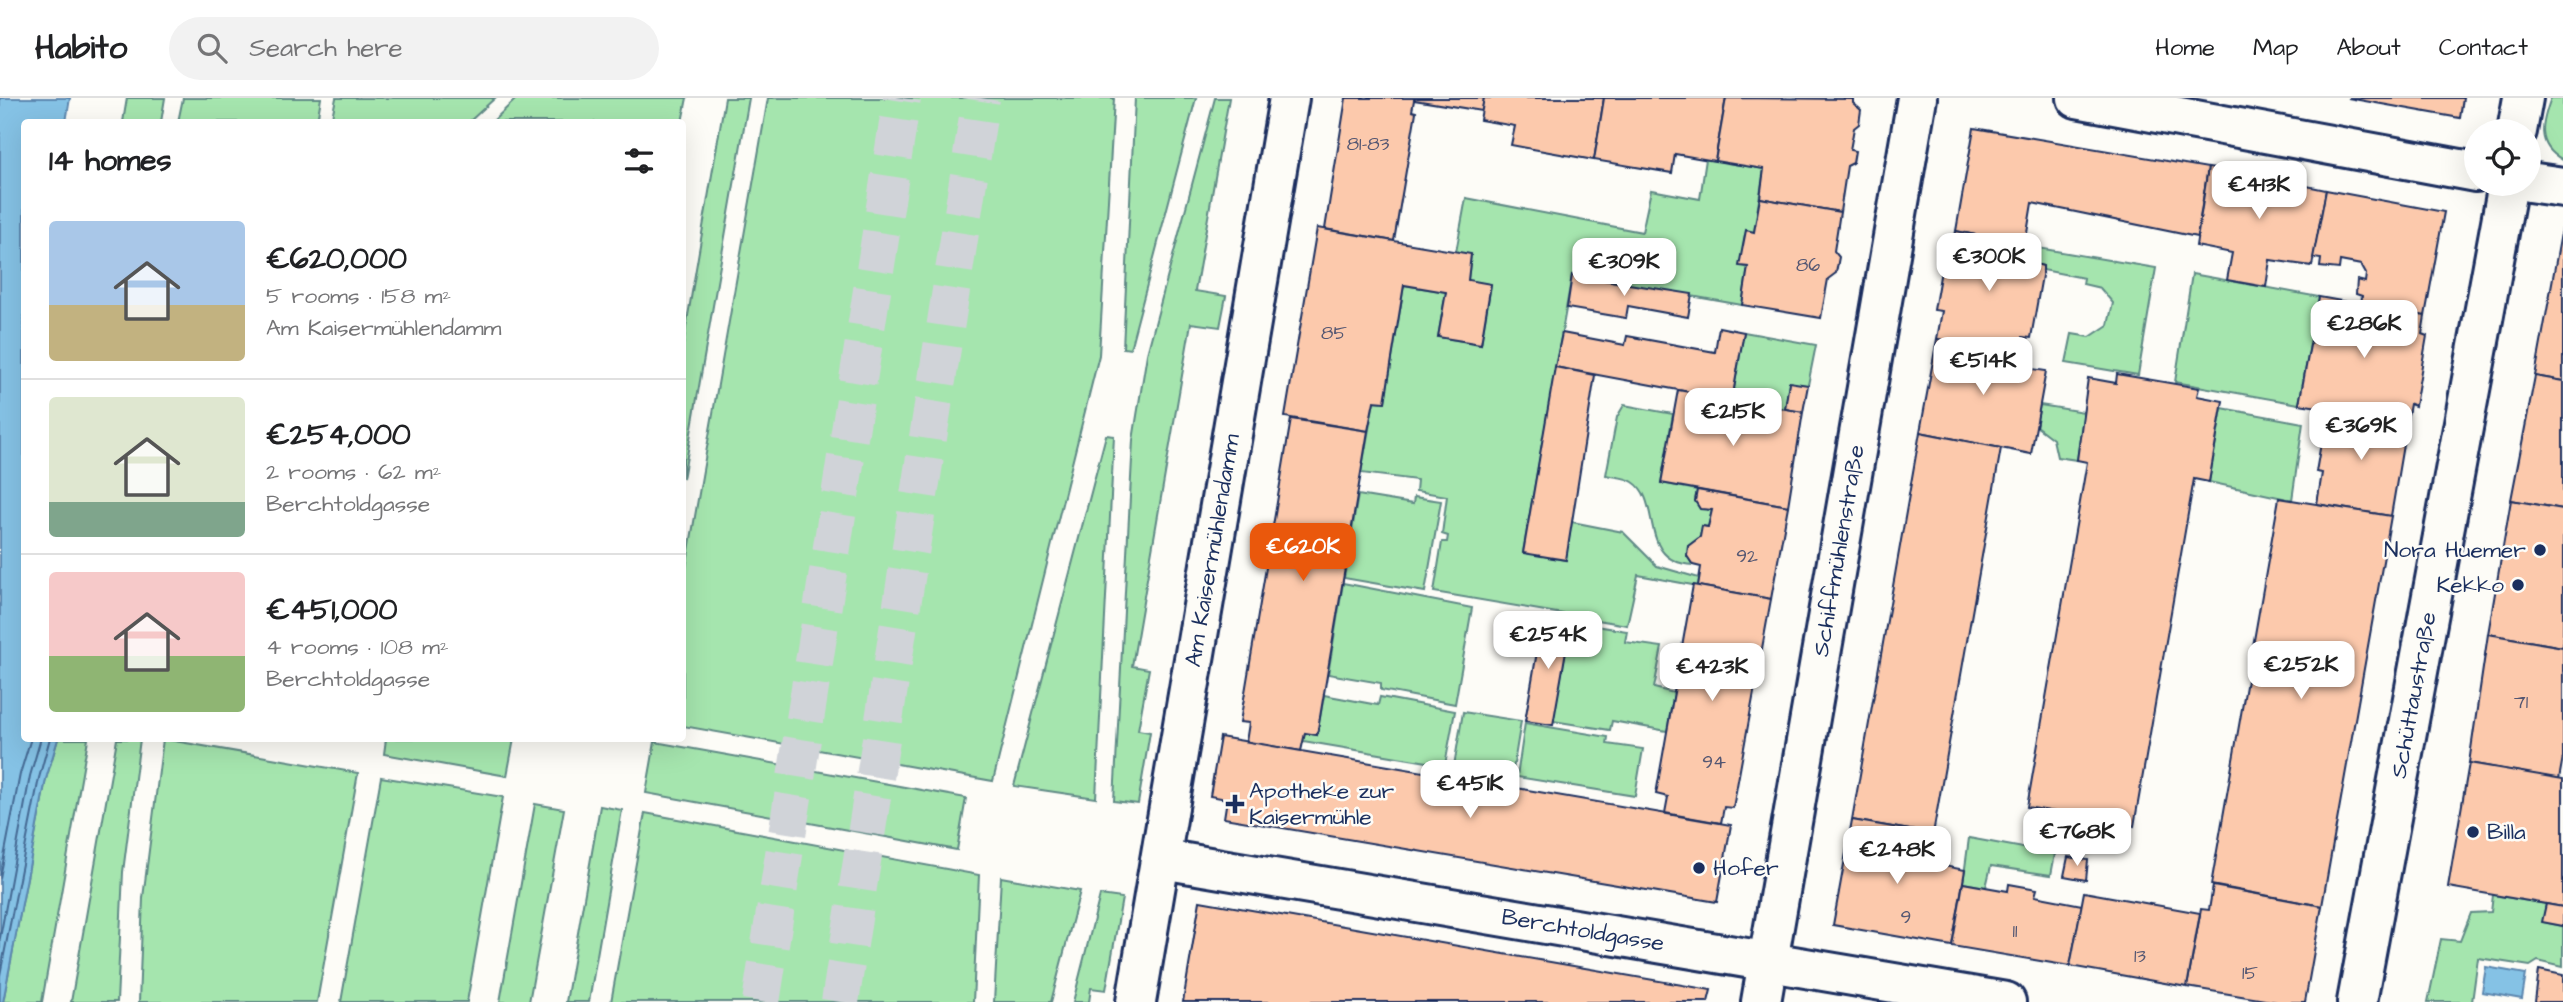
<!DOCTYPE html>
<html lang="en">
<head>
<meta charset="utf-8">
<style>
  body { margin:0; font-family:"Architects Daughter",sans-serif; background:#f2f2f2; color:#202124; height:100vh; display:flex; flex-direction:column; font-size:26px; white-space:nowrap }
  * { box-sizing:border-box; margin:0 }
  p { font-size:23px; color:#757577 }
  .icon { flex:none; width:38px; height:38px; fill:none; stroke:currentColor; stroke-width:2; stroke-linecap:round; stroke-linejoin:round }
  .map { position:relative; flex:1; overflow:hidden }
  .sheet { position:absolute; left:21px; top:21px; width:665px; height:623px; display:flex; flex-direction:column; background:#fff; border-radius:7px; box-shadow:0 7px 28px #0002 }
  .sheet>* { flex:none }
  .fabs { position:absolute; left:2464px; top:21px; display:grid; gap:14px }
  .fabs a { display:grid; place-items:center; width:77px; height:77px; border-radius:50%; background:#fff; box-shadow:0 7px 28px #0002; font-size:35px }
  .price { position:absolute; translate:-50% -60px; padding:0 16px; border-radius:14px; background:#fff; color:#222; font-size:23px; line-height:46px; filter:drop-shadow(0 2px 4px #0008) }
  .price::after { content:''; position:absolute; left:50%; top:42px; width:21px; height:16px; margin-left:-10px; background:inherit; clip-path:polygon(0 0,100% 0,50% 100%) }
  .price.selected { background:#ea580c; color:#fff }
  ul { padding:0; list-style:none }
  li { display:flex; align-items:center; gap:21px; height:175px; padding:0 28px }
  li+li { border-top:2px solid #e0e0e0 }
  li span { display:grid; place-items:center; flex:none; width:196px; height:140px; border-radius:7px; color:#555 }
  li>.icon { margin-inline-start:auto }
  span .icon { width:84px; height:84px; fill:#fffc; stroke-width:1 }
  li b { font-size:30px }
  h2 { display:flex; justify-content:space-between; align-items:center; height:84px; padding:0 28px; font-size:30px }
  header { display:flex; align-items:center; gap:42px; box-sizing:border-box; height:98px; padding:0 35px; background:#fff; border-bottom:2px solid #e0e0e0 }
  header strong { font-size:33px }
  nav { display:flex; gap:38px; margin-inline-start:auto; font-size:24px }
  .search { width:490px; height:63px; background:#f2f2f2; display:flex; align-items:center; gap:18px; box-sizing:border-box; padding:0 24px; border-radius:38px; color:#757577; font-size:26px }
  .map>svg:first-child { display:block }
  .green { fill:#a5e5ae; stroke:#608a86; stroke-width:2 }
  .water { fill:#85c2e5; stroke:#5b87af; stroke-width:2 }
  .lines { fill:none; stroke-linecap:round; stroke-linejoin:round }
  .shore { stroke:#456a94; stroke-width:2 }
  .building { fill:#fcc9ac; stroke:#1b2f5e; stroke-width:2 }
  .highway-tunnel { stroke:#d0d3d8; stroke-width:38; stroke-dasharray:38 19; stroke-linecap:butt }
  .street-casing { stroke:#1b2f5e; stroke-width:44 }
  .secondary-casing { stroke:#1b2f5e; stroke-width:44 }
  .street { stroke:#fdfcf7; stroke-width:38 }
  .secondary { stroke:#fdfcf7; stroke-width:38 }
  .poi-dot { fill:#1b2f5e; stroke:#fdfcf7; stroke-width:2.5 }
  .labels { text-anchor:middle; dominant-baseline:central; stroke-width:5; stroke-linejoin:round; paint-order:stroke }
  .number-label { font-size:19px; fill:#535672 }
  .street-label { font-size:23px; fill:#1b2f5e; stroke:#fdfcf7 }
  .poi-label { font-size:23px; fill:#1b2f5e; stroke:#fdfcf7; text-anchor:start }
</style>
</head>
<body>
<header>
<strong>Habito</strong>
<div class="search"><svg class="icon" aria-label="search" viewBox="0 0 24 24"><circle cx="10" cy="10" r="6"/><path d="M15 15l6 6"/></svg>Search here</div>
<nav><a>Home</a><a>Map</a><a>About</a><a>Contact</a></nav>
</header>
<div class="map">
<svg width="2563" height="904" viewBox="0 0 2563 904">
  <rect width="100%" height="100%" fill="#fdfcf7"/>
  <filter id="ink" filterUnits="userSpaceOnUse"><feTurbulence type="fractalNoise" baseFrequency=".0143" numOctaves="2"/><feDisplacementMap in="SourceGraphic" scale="14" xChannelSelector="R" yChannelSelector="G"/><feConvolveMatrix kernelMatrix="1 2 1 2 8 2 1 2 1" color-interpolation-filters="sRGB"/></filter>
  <g filter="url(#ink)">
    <g class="green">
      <path d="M 127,0 L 165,0 L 161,24 L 123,24 Z"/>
      <path d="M 183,0 L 321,0 L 317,24 L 178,24 Z"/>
      <path d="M 336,0 L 495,0 L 469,24 L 331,24 Z"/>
      <path d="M 517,0 L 687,0 L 682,24 L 492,24 Z"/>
      <path d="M 725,0 L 749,0 L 683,381 L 683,247 Z"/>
      <path d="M 768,0 L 1114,0 L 1099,257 L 993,683 L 683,628 L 683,487 Z"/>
      <path d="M 1135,0 L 1196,0 L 1130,251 L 1123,250 Z"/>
      <path d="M 1215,0 L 1229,0 L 1195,193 L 1226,198 L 1220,229 L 1191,225 L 1132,568 L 1149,571 L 1138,632 L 1150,634 L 1138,706 L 1114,703 L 1133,342 L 1147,256 Z"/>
      <path d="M 2551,0 L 2563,0 L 2563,62 C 2535,47 2542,24 2551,0 Z"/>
      <path d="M 1706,61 L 1764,71 L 1754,134 L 1746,133 L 1740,167 L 1748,169 L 1742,207 L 1572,177 L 1523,454 L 1565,462 L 1572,424 L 1623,434 L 1657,468 L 1699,480 L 1698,488 L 1638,477 L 1627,527 L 1434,494 L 1442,444 L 1447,444 L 1448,438 L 1442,436 L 1447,398 L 1416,393 L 1417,382 L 1361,375 L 1374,303 L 1385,304 L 1404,187 L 1446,194 L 1438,239 L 1481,246 L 1491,187 L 1468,182 L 1471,157 L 1456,154 L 1466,100 L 1642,134 L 1651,92 L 1700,101 Z"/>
      <path d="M 2038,150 L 2156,170 L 2138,277 L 2066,265 L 2072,236 L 2090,239 L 2108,227 L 2113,205 L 2100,190 L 2083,186 L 2084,180 L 2043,172 L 2043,168 L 2036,166 Z"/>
      <path d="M 2192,176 L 2319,199 L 2299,306 L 2175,284 Z"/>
      <path d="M 1744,234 L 1816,247 L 1808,287 L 1789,285 L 1785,311 L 1732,302 Z"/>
      <path d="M 1624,307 L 1673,316 L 1661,385 L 1697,392 L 1695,403 L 1700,410 L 1712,412 L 1708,429 L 1702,428 L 1700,439 L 1688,448 L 1687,458 L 1693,467 C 1637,464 1663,403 1633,384 C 1626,379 1614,379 1606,377 L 1617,319 Z"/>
      <path d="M 2040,307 L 2084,314 L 2077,362 L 2057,359 L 2053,341 L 2036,328 Z"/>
      <path d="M 2222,310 L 2303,325 L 2292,402 L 2209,384 Z"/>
      <path d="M 1106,337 L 1114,338 L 1096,700 L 1014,688 Z"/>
      <path d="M 1358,397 L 1413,406 L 1414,399 L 1441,403 L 1425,494 L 1344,480 Z"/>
      <path d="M 1343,485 L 1472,510 L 1455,606 L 1381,592 L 1381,585 L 1328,576 Z"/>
      <path d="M 1571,524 L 1627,533 L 1625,544 L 1662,549 L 1654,590 L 1674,595 L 1667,633 L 1612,623 L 1610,632 L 1553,623 Z"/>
      <path d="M 1324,597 L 1378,607 L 1380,599 L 1455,613 L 1445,667 L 1303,643 L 1305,635 L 1317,637 Z"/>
      <path d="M 1463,614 L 1521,623 L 1512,678 L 1454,668 Z"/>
      <path d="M 1525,625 L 1608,639 L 1607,646 L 1643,651 L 1635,698 L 1517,679 Z"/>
      <path d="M 58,641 L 88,641 L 42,904 L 3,904 L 46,681 Z"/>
      <path d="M 117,641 L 140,641 L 123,774 L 117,904 L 71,904 Z"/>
      <path d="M 163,641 L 358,675 L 317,904 L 139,904 L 143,800 Z"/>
      <path d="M 386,641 L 386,640 L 514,641 L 507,678 L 384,656 Z"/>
      <path d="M 655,644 L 966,700 L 957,752 L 646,695 Z"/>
      <path d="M 381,679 L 503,699 L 467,904 L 341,904 Z"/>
      <path d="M 535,706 L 564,711 L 529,904 L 500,904 Z"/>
      <path d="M 600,708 L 622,712 L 589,904 L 566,904 Z"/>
      <path d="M 645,715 L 979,777 L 973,904 L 611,904 Z"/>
      <path d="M 1969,740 L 2055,756 L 2051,777 L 1991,768 L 1986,789 L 1963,785 Z"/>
      <path d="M 1001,779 L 1080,793 L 1051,904 L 994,904 Z"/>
      <path d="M 1100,797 L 1122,800 L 1106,892 L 1091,890 L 1089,904 L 1073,904 Z"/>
      <path d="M 2493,797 L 2546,806 L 2543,824 L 2563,828 L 2563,869 L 2538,863 L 2530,868 L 2478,860 L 2472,904 L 2428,904 L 2441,841 L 2460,843 L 2471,815 L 2491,814 Z"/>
    </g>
    <g class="water">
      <path d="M 0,0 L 70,0 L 66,24 L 24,24 L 24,640 L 58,641 L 46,681 L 3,904 L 0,904 Z"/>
      <path d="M 2486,869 L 2526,876 L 2522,901 L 2482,894 Z"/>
    </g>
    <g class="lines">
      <g class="shore">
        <path d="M 0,780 L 20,676 L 31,640"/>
        <path d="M 0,840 L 30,678 L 41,640"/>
        <path d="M 0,877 L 39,680 L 50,640"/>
      </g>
    </g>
    <g class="building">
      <path d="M 1346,0 L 1484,0 L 1482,13 L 1414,2 L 1412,13 L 1416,14 L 1394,143 L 1325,131 Z"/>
      <path d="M 1484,0 L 1604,0 L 1594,62 L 1511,47 L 1515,28 L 1480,22 Z"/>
      <path d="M 1604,0 L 1726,0 L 1715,63 L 1675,56 L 1672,75 L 1594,62 Z"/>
      <path d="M 1726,0 L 1853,1 L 1853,5 L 1861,12 L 1859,26 L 1854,30 L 1850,52 L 1855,53 L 1853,65 L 1847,68 L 1840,114 L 1760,100 L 1764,71 L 1715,63 Z"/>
      <path d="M 2348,0 L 2463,0 L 2460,20 Z"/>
      <path d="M 1974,30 L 2208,70 L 2197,139 L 2032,105 L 2025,147 L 1956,133 Z"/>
      <path d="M 2246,68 L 2263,71 L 2261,80 L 2278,83 L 2284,73 L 2297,77 L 2297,86 L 2326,92 L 2312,168 L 2270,162 L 2266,189 L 2227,182 L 2232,155 L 2196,148 L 2208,70 L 2240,75 Z"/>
      <path d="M 2326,92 L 2444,114 L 2425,218 L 2361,207 L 2362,198 L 2356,196 L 2357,182 L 2365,184 L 2366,176 L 2361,167 L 2340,163 L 2339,171 L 2320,169 L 2321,161 L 2313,160 Z"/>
      <path d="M 1760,100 L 1840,114 L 1834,153 L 1839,159 L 1836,175 L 1828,181 L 1821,220 L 1742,207 L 1748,169 L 1739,168 L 1746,132 L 1754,134 Z"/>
      <path d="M 1317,130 L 1471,156 L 1468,182 L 1491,186 L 1481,246 L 1438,239 L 1446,194 L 1404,187 L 1385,304 L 1374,303 L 1368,333 L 1285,319 Z"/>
      <path d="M 2562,130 L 2563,130 L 2563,283 L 2535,278 Z"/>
      <path d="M 1956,133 L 2038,150 L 2036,166 L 2043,168 L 2043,172 L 2031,240 L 2023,239 L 2021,256 L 1937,241 L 1942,213 L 1934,212 L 1943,161 L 1951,163 Z"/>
      <path d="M 1572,177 L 1692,196 L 1688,219 L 1628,208 L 1626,220 L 1567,210 Z"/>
      <path d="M 2319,199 L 2425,218 L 2422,236 L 2427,238 L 2415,308 L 2410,306 L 2407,323 L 2299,306 Z"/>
      <path d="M 1719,229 L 1744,234 L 1732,302 L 1555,269 L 1562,235 L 1625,247 L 1627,238 L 1715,254 Z"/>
      <path d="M 1937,241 L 2021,256 L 2019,269 L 2046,273 L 2031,356 L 1920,334 Z"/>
      <path d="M 1555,269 L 1595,277 L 1566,462 L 1523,455 Z"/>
      <path d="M 2117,276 L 2199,290 L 2197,298 L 2223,303 L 2209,384 L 2194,381 L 2134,728 L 2027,709 L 2087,364 L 2077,362 L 2088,280 L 2116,285 Z"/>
      <path d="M 2535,278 L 2563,283 L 2563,411 L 2511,402 Z"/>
      <path d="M 1789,284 L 1808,287 L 1803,314 L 1785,311 Z"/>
      <path d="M 1678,292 L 1803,314 L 1788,408 L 1661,385 Z"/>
      <path d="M 2332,310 L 2407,323 L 2391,418 L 2317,406 L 2322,375 L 2316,374 L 2322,339 L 2326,340 Z"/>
      <path d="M 1291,321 L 1368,333 L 1317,637 L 1305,635 L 1301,653 L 1246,644 L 1249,625 L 1240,624 Z"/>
      <path d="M 1920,334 L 2001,350 L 1933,736 L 1852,722 Z"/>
      <path d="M 1697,392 L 1788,408 L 1771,501 L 1698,488 L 1701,469 L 1693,467 L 1687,458 L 1688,448 L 1700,439 L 1702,428 L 1708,429 L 1712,412 L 1700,411 L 1695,403 Z"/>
      <path d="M 2279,400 L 2391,418 L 2322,808 L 2211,787 Z"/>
      <path d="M 2511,402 L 2563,411 L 2563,549 L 2488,536 Z"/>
      <path d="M 1693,487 L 1771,501 L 1733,710 L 1724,709 L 1721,725 L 1665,715 L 1668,699 L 1656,696 Z"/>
      <path d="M 1543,519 L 1571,524 L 1553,627 L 1525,623 Z"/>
      <path d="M 2488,536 L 2563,549 L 2563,659 L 2559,681 L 2469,665 Z"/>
      <path d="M 1220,639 L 1731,727 L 1717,804 L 1224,720 L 1227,701 L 1210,698 Z"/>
      <path d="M 2469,665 L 2563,681 L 2563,809 L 2448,789 Z"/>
      <path d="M 1852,722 L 1933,736 L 1928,765 L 1965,772 L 1952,848 L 1833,827 Z"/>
      <path d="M 2068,759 L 2088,762 L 2086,782 L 2064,778 Z"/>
      <path d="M 1963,785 L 2008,793 L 2009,786 L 2037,791 L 2035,798 L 2082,807 L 2070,868 L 1952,848 Z"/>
      <path d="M 2213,788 L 2322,808 L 2305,904 L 2277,904 L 2187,889 L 2201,811 L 2209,812 Z"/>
      <path d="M 2084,794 L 2200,815 L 2187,889 L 2070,868 Z"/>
      <path d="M 1200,803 L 1711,892 L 1708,904 L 1183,904 Z"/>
      <path d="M 2546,806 L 2563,809 L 2563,828 L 2542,824 Z"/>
      <path d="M 2539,872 L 2563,877 L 2563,904 L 2535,904 Z"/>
    </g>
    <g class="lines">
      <g class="highway-tunnel">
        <path d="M 761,904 L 902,0"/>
        <path d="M 840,904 L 981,0"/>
      </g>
      <g class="street-casing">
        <g id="street">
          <path d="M 2529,84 L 2563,89"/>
          <path id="s1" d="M 1761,904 L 1917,0"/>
        </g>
      </g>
      <g class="secondary-casing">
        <g id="secondary">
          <path d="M 2077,0 L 2476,74"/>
          <path d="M 2517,33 L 2523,0"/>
          <path id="s2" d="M 1162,761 L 2006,904"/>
          <path id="s3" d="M 1136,904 L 1289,0"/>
          <path id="s4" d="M 2357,904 L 2508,86"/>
        </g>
      </g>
      <use href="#street" class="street"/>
      <use href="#secondary" class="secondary"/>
    </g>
  </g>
  <g class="poi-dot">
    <circle cx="2540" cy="452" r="7"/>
    <circle cx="2518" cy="487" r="7"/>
    <path d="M1231.5 695.5h7v7h7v7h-7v7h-7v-7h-7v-7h7z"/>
    <circle cx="2473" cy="734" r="7"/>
    <circle cx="1699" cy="770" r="7"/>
  </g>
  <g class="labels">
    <g class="number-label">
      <text x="1368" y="46">81-83</text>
      <text x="1808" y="167">86</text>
      <text x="1334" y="235">85</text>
      <text x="1747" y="458">92</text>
      <text x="2521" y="604">71</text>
      <text x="1714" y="664">94</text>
      <text x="1906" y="819">9</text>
      <text x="2015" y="833">11</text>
      <text x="2140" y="858">13</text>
      <text x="2250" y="875">15</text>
    </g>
    <g class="street-label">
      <text stroke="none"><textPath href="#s3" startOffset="458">Am Kaisermühlendamm</textPath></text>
      <text stroke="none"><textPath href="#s1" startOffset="458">Schiffmühlenstraße</textPath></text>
      <text stroke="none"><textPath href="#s4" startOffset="312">Schüttaustraße</textPath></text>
      <text stroke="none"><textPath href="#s2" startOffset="427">Berchtoldgasse</textPath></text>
    </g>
    <g class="poi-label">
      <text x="2526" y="452" text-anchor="end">Nora Huemer</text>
      <text x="2504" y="487" text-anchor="end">Kekko</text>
      <text x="1249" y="693">Apotheke zur<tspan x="1249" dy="26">Kaisermühle</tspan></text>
      <text x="2487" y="734">Billa</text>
      <text x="1713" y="770">Hofer</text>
    </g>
  </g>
</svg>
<div class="fabs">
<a><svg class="icon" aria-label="locate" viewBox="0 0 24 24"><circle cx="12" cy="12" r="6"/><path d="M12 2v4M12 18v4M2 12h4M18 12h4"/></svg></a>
</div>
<b class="price" style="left:2259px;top:123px">€413K</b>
<b class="price" style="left:1989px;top:195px">€300K</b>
<b class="price" style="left:1624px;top:200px">€309K</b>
<b class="price" style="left:2364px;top:262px">€286K</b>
<b class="price" style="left:1983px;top:299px">€514K</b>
<b class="price" style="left:1733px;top:350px">€215K</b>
<b class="price" style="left:2361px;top:364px">€369K</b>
<b class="price selected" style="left:1303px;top:485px">€620K</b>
<b class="price" style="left:1548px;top:573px">€254K</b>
<b class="price" style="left:2301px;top:603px">€252K</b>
<b class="price" style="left:1712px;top:605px">€423K</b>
<b class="price" style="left:1470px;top:722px">€451K</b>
<b class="price" style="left:2077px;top:770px">€768K</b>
<b class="price" style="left:1897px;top:788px">€248K</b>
<section class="sheet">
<h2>14 homes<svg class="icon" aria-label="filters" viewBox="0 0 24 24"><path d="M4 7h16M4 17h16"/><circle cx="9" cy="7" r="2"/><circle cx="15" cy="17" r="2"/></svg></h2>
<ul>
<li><span style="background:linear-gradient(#a9c7e8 60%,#c2b280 0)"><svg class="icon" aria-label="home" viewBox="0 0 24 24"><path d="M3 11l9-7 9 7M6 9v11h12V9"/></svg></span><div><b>€620,000</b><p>5 rooms · 158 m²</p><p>Am Kaisermühlendamm</p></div></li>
<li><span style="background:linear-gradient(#dfe7d0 75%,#7fa58c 0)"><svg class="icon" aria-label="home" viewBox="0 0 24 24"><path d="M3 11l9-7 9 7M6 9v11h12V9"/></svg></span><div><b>€254,000</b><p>2 rooms · 62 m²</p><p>Berchtoldgasse</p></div></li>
<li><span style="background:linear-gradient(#f6c9c9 60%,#8fb573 0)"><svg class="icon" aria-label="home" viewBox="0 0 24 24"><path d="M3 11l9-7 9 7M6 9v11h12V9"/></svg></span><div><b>€451,000</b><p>4 rooms · 108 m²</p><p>Berchtoldgasse</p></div></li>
</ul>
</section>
</div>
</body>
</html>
